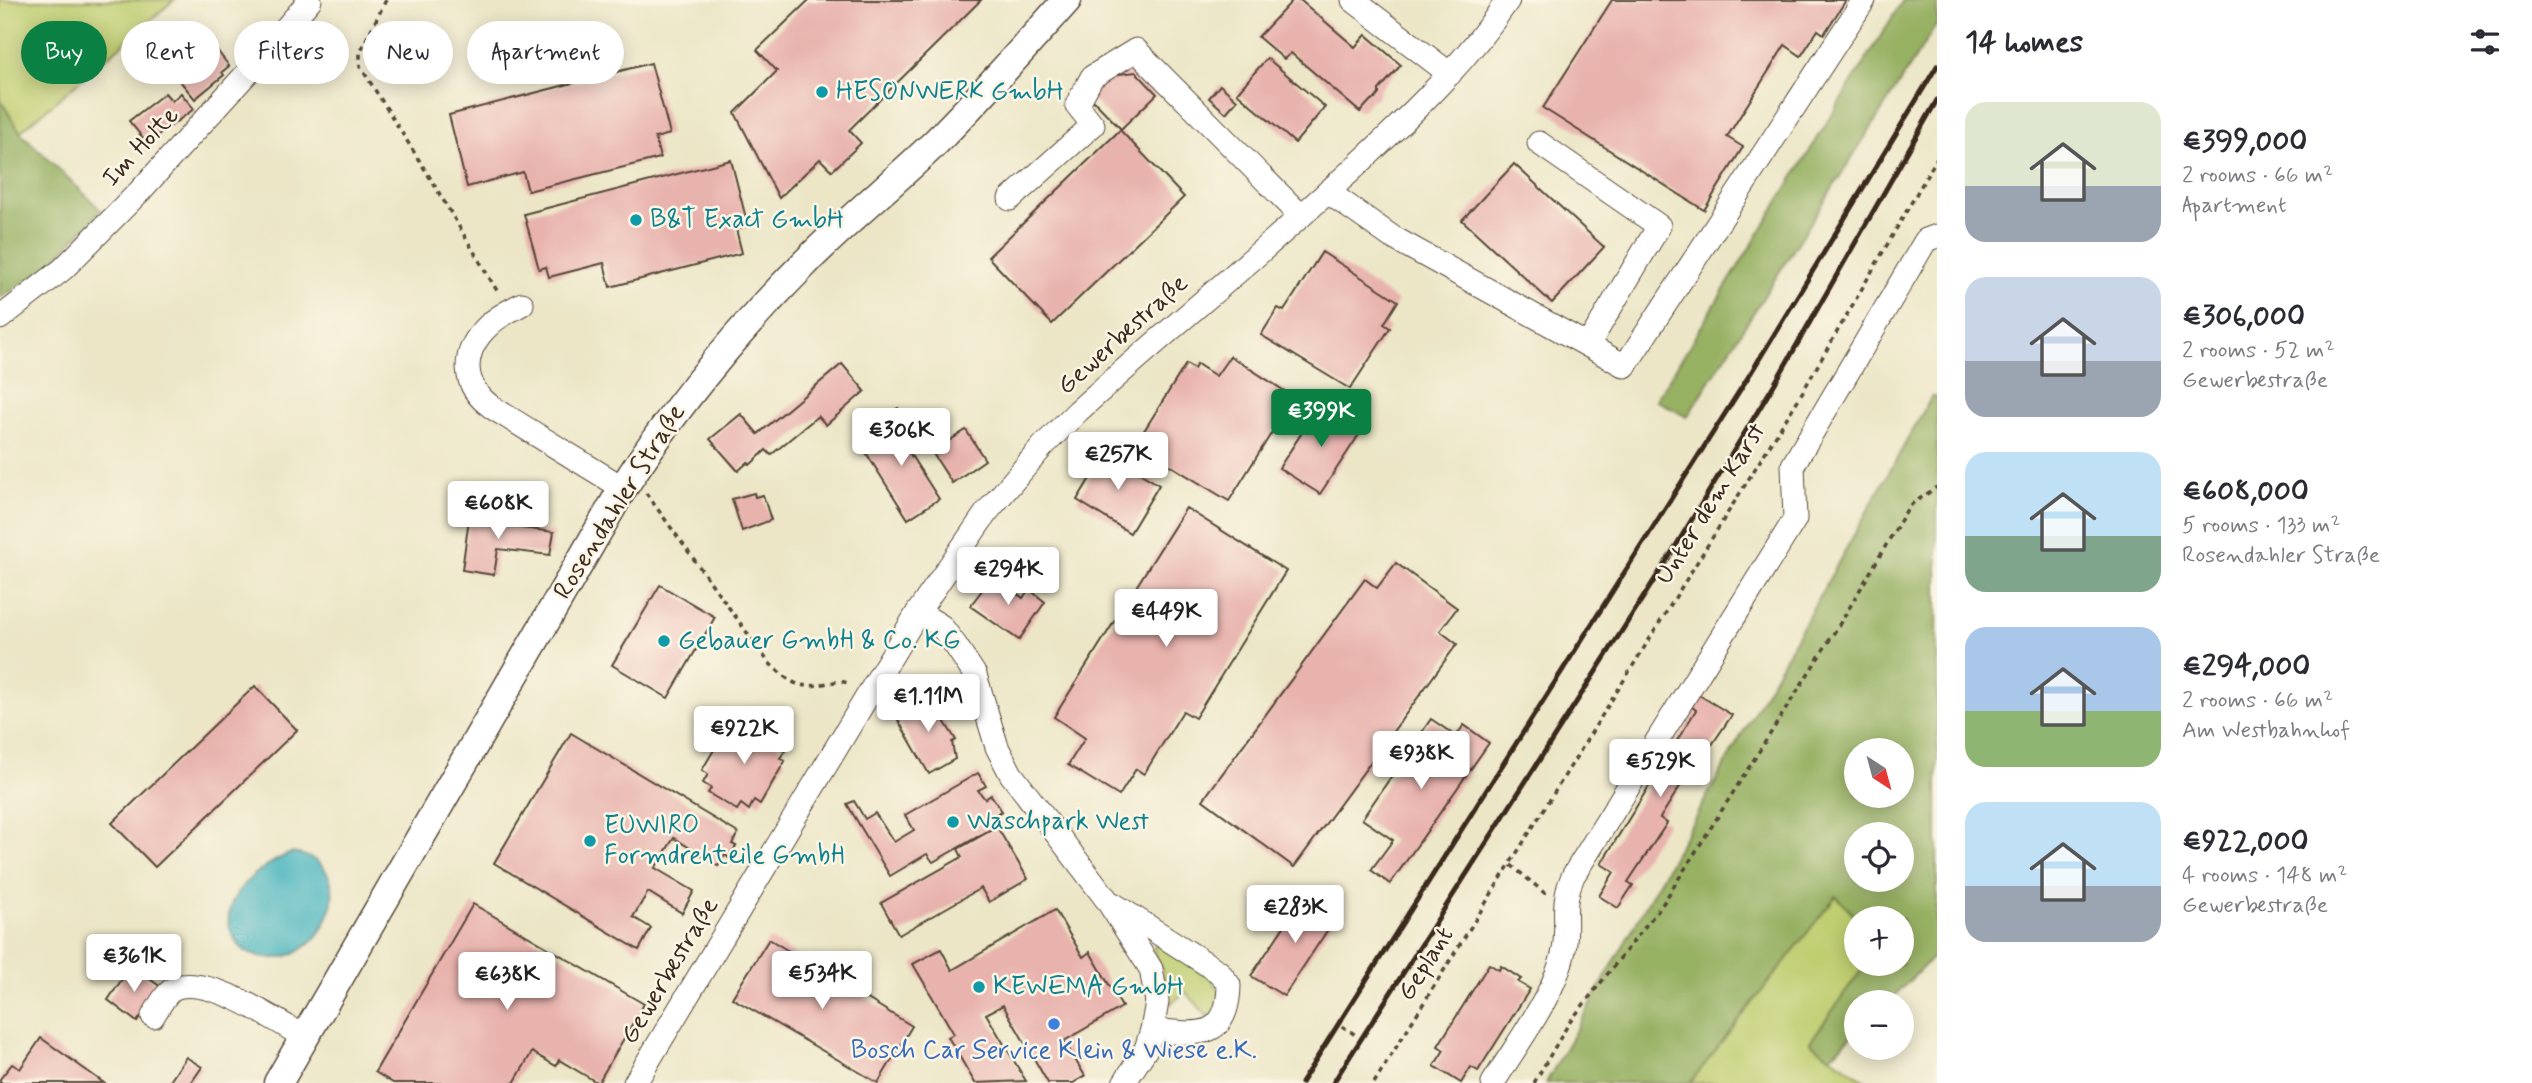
<!DOCTYPE html>
<html lang="en">
<head>
<meta charset="utf-8">
<style>
  body { margin:0; font-family:Mynerve,sans-serif; background:#f7f7f7; color:#2b2b33; height:100vh; display:flex; flex-direction:column; font-size:26px; white-space:nowrap }
  * { box-sizing:border-box; margin:0 }
  p { font-size:23px; color:#7c7c81 }
  .icon { flex:none; width:38px; height:38px; fill:none; stroke:currentColor; stroke-width:2; stroke-linecap:round; stroke-linejoin:round }
  .map { position:relative; flex:1; overflow:hidden }
  .side { display:flex; flex-direction:column; background:#fff; width:595px }
  .side>* { flex:none }
  .guide { position:absolute; left:21px; top:21px; width:665px; height:63px; display:flex; gap:14px }
  .needle { width:46px; rotate:144deg }
  .controls { position:absolute; left:1844px; top:738px; display:grid; gap:14px }
  .controls a { display:grid; place-items:center; width:70px; height:70px; border-radius:50%; background:#fff; box-shadow:0 4px 18px #0003; font-size:35px }
  .price { position:absolute; translate:-50% -60px; padding:0 16px; border-radius:7px; background:#fff; color:#222; font-size:23px; line-height:46px; filter:drop-shadow(0 2px 4px #0008) }
  .price::after { content:''; position:absolute; left:50%; top:42px; width:21px; height:16px; margin-left:-10px; background:inherit; clip-path:polygon(0 0,100% 0,50% 100%) }
  .price.current { background:#0b8043; color:#fff }
  ul { padding:0; list-style:none }
  li { display:flex; align-items:center; gap:21px; height:175px; padding:0 28px }
  li span { display:grid; place-items:center; flex:none; width:196px; height:140px; border-radius:21px; color:#555 }
  li>.icon { margin-inline-start:auto }
  span .icon { width:84px; height:84px; fill:#fffc; stroke-width:1 }
  li b { font-size:30px }
  h2 { display:flex; justify-content:space-between; align-items:center; height:84px; padding:0 28px; font-size:30px }
  .tag { padding:0 24px; border-radius:32px; background:#fff; box-shadow:0 4px 18px #0003; font-size:24px; line-height:63px }
  .tag.current { background:#0b8043; color:#fff }
  main { display:flex; flex:1; min-height:0 }
  .map>svg:first-child { display:block }
  .green { fill:#bfce71; stroke:#7d7c48; stroke-width:2 }
  .forest { fill:#97b163; stroke:#696e40; stroke-width:2; fill-rule:evenodd }
  .water { fill:#43b2be; stroke:#3f6e6e; stroke-width:2 }
  .building { fill:#e8b2ad }
  .lines { fill:none; stroke-linecap:round; stroke-linejoin:round }
  .minor-casing { stroke:#564637; stroke-width:25 }
  .major-casing { stroke:#564637; stroke-width:31 }
  .path { stroke:#564637; stroke-width:3.5; stroke-dasharray:5 5; stroke-linecap:butt }
  .minor { stroke:#fff; stroke-width:23 }
  .major { stroke:#fff; stroke-width:28 }
  .rail { stroke:#3b2a1e; stroke-width:5 }
  .culture-dot { fill:#0f9aa8; stroke:#fcf5e5; stroke-width:2.5 }
  .shop-dot { fill:#3f7fe0; stroke:#fcf5e5; stroke-width:2.5 }
  .labels { text-anchor:middle; dominant-baseline:central; stroke-width:5; stroke-linejoin:round; paint-order:stroke }
  .culture-label { font-size:26px; fill:#0d838f; stroke:#fcf5e5; text-anchor:start }
  .street-label { font-size:26px; fill:#3b2a1e; stroke:#fcf5e5 }
  .shop-label { font-size:26px; fill:#366cbe; stroke:#fcf5e5 }
</style>
</head>
<body>
<main>
<div class="map">
<svg width="1937" height="1083" viewBox="0 0 1937 1083">
  <rect width="100%" height="100%" fill="#fcf5e5"/>
  <filter id="ink" filterUnits="userSpaceOnUse"><feTurbulence type="fractalNoise" baseFrequency=".0143" numOctaves="2"/><feDisplacementMap in="SourceGraphic" scale="14" xChannelSelector="R" yChannelSelector="G"/><feConvolveMatrix kernelMatrix="1 2 1 2 8 2 1 2 1" color-interpolation-filters="sRGB"/></filter>
  <filter id="wash" filterUnits="userSpaceOnUse"><feTurbulence type="fractalNoise" baseFrequency=".00686" numOctaves="4" result="noise"/><feDisplacementMap in="SourceGraphic" scale="28" xChannelSelector="R" yChannelSelector="G"/><feGaussianBlur stdDeviation="1.57" result="paint"/><feColorMatrix in="noise" values="0 0 0 0 0 0 0 0 0 0 0 0 0 0 0 0 0 1.4 0 .05"/><feComposite in="paint" operator="in"/></filter>
  <g filter="url(#wash)">
    <rect width="100%" height="100%" fill="#ece6c7"/>
    <g class="green">
      <path d="M 0,0 L 174,0 L 20,132 L 0,99 Z"/>
      <path d="M 1836,895 L 1858,919 L 1857,964 L 1866,964 L 1810,1042 L 1869,1083 L 1690,1083 Z"/>
      <path d="M 1156,944 L 1211,978 L 1220,989 L 1220,1007 L 1209,1018 L 1186,992 L 1170,1004 L 1162,970 L 1153,948 Z"/>
    </g>
    <g class="forest">
      <path d="M 1903,0 L 1937,0 L 1937,24 L 1687,417 L 1656,400 Z"/>
      <path d="M 0,100 L 20,132 L 101,210 L 50,265 L 0,298 Z"/>
      <path d="M 1932,396 L 1937,396 L 1937,953 L 1887,1003 L 1857,1003 L 1857,1031 L 1830,1057 L 1810,1042 L 1866,964 L 1902,964 L 1902,919 L 1858,919 L 1836,896 L 1690,1083 L 1546,1083 ZM 1857,751 L 1902,751 L 1902,796 L 1857,796 ZM 1857,835 L 1902,835 L 1902,880 L 1857,880 Z"/>
    </g>
    <path class="water" d="M 291,853 C 368,860 326,975 257,956 C 246,953 238,947 233,936 C 214,899 261,865 291,853 Z"/>
    <g id="blocks">
      <g class="building">
        <path d="M 809,0 L 981,0 L 849,130 L 861,143 L 832,171 L 820,159 L 779,198 L 735,113 L 777,71 L 757,50 Z"/>
        <path d="M 1293,0 L 1300,0 L 1355,47 L 1366,35 L 1401,65 L 1379,90 L 1379,94 L 1375,99 L 1371,100 L 1360,112 L 1291,53 L 1284,59 L 1258,37 Z"/>
        <path d="M 1612,0 L 1846,0 L 1824,34 L 1818,30 L 1801,56 L 1785,45 L 1727,137 L 1743,147 L 1704,210 L 1543,108 Z"/>
        <path d="M 207,37 L 229,66 L 222,72 L 224,75 L 195,99 L 170,69 Z"/>
        <path d="M 1267,58 L 1325,107 L 1295,143 L 1237,93 Z"/>
        <path d="M 651,63 L 670,134 L 655,138 L 660,158 L 528,191 L 523,172 L 467,187 L 449,115 Z"/>
        <path d="M 1136,72 L 1157,94 L 1121,129 L 1089,96 L 1111,75 Z"/>
        <path d="M 1220,85 L 1237,100 L 1226,113 L 1209,98 Z"/>
        <path d="M 165,93 L 172,101 L 181,93 L 194,109 L 147,143 L 129,121 Z"/>
        <path d="M 1120,130 L 1184,197 L 1052,324 L 988,257 Z"/>
        <path d="M 731,160 L 748,226 L 736,229 L 742,253 L 610,287 L 604,263 L 549,277 L 546,267 L 539,269 L 524,214 Z"/>
        <path d="M 1514,164 L 1604,247 L 1552,303 L 1462,220 Z"/>
        <path d="M 1322,252 L 1398,301 L 1384,324 L 1390,328 L 1350,389 L 1261,335 L 1278,308 L 1284,311 Z"/>
        <path d="M 1230,356 L 1294,397 L 1229,501 L 1163,461 L 1164,459 L 1137,442 L 1186,364 L 1194,369 L 1197,364 L 1216,376 Z"/>
        <path d="M 842,364 L 865,391 L 826,425 L 818,416 L 771,455 L 766,450 L 750,465 L 748,462 L 738,471 L 710,439 L 741,414 L 758,434 Z"/>
        <path d="M 1321,403 L 1362,430 L 1320,494 L 1279,468 Z"/>
        <path d="M 898,408 L 915,435 L 903,443 L 939,499 L 908,519 L 863,448 L 895,427 L 888,415 Z"/>
        <path d="M 966,430 L 985,460 L 952,483 L 932,452 Z"/>
        <path d="M 1106,452 L 1159,485 L 1130,533 L 1077,500 Z"/>
        <path d="M 754,493 L 755,497 L 763,495 L 771,520 L 742,531 L 732,499 Z"/>
        <path d="M 471,504 L 493,506 L 490,524 L 554,532 L 550,555 L 498,549 L 494,575 L 462,570 Z"/>
        <path d="M 1186,508 L 1286,571 L 1195,718 L 1183,711 L 1144,774 L 1136,769 L 1119,796 L 1068,765 L 1085,738 L 1054,717 Z"/>
        <path d="M 1396,563 L 1457,608 L 1440,631 L 1457,644 L 1294,867 L 1203,800 L 1365,579 L 1377,588 Z"/>
        <path d="M 993,576 L 1023,598 L 1029,589 L 1045,602 L 1019,640 L 970,606 Z"/>
        <path d="M 660,585 L 715,617 L 668,698 L 612,665 Z"/>
        <path d="M 255,686 L 297,730 L 155,867 L 112,823 Z"/>
        <path d="M 1699,695 L 1732,715 L 1707,752 L 1703,750 L 1660,818 L 1667,823 L 1628,882 L 1633,885 L 1618,908 L 1599,896 L 1614,872 L 1601,864 L 1696,710 L 1691,706 Z"/>
        <path d="M 929,697 L 956,740 L 952,742 L 955,759 L 929,774 L 898,720 L 909,702 Z"/>
        <path d="M 1431,719 L 1456,736 L 1464,725 L 1489,743 L 1390,884 L 1371,870 L 1393,840 L 1362,819 Z"/>
        <path d="M 738,722 L 747,727 L 751,722 L 779,739 L 776,745 L 785,751 L 780,758 L 785,761 L 760,804 L 754,800 L 749,810 L 741,804 L 737,810 L 708,793 L 711,788 L 703,783 L 708,774 L 702,770 L 727,728 L 733,731 Z"/>
        <path d="M 571,733 L 738,833 L 732,844 L 736,846 L 729,858 L 725,855 L 718,866 L 674,838 L 655,868 L 694,891 L 682,913 L 648,892 L 633,917 L 651,928 L 639,950 L 494,863 Z"/>
        <path d="M 978,773 L 986,786 L 978,790 L 985,799 L 991,795 L 1002,811 L 994,815 L 998,825 L 933,862 L 927,854 L 890,876 L 847,804 L 854,801 L 865,819 L 875,813 L 894,842 L 914,830 L 905,815 Z"/>
        <path d="M 997,827 L 1028,879 L 989,902 L 981,888 L 899,935 L 881,903 L 962,857 L 958,849 Z"/>
        <path d="M 1316,896 L 1340,911 L 1284,996 L 1251,976 L 1299,904 L 1307,910 Z"/>
        <path d="M 473,904 L 644,1004 L 598,1083 L 559,1060 L 556,1066 L 532,1052 L 514,1083 L 393,1083 L 375,1072 Z"/>
        <path d="M 1055,910 L 1083,957 L 1090,952 L 1122,1007 L 1064,1041 L 1085,1076 L 1073,1083 L 1048,1083 L 1003,1005 L 986,1014 L 1026,1081 L 975,1083 L 948,1037 L 954,1034 L 913,964 L 941,949 L 952,970 Z"/>
        <path d="M 769,939 L 912,1026 L 878,1083 L 732,998 Z"/>
        <path d="M 1489,964 L 1499,970 L 1501,966 L 1521,979 L 1518,982 L 1530,989 L 1478,1071 L 1471,1067 L 1461,1083 L 1434,1066 L 1444,1050 L 1438,1046 Z"/>
        <path d="M 131,966 L 161,987 L 137,1022 L 108,1000 Z"/>
        <path d="M 41,1038 L 104,1083 L 0,1083 L 0,1079 L 12,1064 L 20,1069 Z"/>
        <path d="M 186,1057 L 202,1067 L 191,1083 L 169,1083 Z"/>
      </g>
    </g>
  </g>
  <g filter="url(#ink)">
    <use href="#blocks" fill-opacity="0" stroke="#564637" stroke-width="2"/>
    <g class="lines">
      <g class="minor-casing">
        <g id="minor">
          <path d="M 1353,0 L 1450,74"/>
          <path d="M 1539,143 L 1659,226 L 1588,345"/>
          <path d="M 1328,192 L 1392,237 L 1625,366 L 1864,0"/>
          <path d="M 1010,199 L 1093,125 L 1077,105 L 1092,77 L 1136,50 L 1301,216"/>
          <path d="M 522,304 C 511,310 498,316 489,325 C 460,352 461,386 493,408 L 623,488"/>
          <path d="M 0,318 L 63,269 L 140,191 L 250,70 L 310,0"/>
          <path d="M 918,612 L 941,626 L 956,646 L 975,675 L 997,747 L 1011,774 L 1107,900 L 1151,969 L 1157,1002 L 1152,1030 L 1146,1049 L 1124,1083"/>
          <path d="M 1113,904 L 1219,972 L 1229,985 C 1228,1042 1196,1034 1152,1030"/>
          <path d="M 153,1016 C 159,1007 167,990 177,987 C 211,977 276,1020 304,1037"/>
          <path d="M 635,1083 L 918,612 L 986,513 L 1043,446 L 1078,411 C 1174,324 1275,243 1369,154 C 1420,106 1469,58 1508,0"/>
          <path d="M 1493,1083 C 1516,1045 1556,993 1564,950 C 1569,922 1560,905 1573,876 L 1795,519 L 1793,465 L 1926,240 L 1937,236"/>
        </g>
      </g>
      <g class="major-casing">
        <path id="major" d="M 278,1083 L 623,488 C 676,405 739,329 809,259 C 849,219 893,183 934,144 C 980,98 1023,49 1067,0"/>
      </g>
      <g class="path">
        <path d="M 386,0 L 360,52 L 360,66 L 429,176 L 499,294"/>
        <path d="M 646,493 L 769,663 C 779,671 789,683 801,685 C 818,689 835,677 851,684"/>
        <path d="M 1511,865 L 1547,895"/>
        <path d="M 1342,1026 L 1357,1036"/>
        <path d="M 1374,1083 L 1799,398 L 1937,158"/>
        <path d="M 1534,1083 L 1569,1023 L 1662,905 L 1844,617 L 1909,506 L 1937,487"/>
      </g>
      <use href="#minor" class="minor"/>
      <use href="#major" class="major"/>
      <g class="rail">
        <path d="M 1301,1083 L 1752,371 L 1937,66"/>
        <path d="M 1333,1083 L 1669,557 L 1775,383 L 1937,100"/>
      </g>
    </g>
  </g>
  <g class="culture-dot">
    <circle cx="822" cy="92" r="7"/>
    <circle cx="636" cy="220" r="7"/>
    <circle cx="664" cy="641" r="7"/>
    <circle cx="953" cy="822" r="7"/>
    <circle cx="590" cy="841" r="7"/>
    <circle cx="979" cy="987" r="7"/>
  </g>
  <circle class="shop-dot" cx="1054" cy="1024" r="7"/>
  <g class="labels">
    <g class="culture-label">
      <text x="836" y="92">HESONWERK GmbH</text>
      <text x="650" y="220">B&amp;T Exact GmbH</text>
      <text x="678" y="641">Gebauer GmbH &amp; Co. KG</text>
      <text x="967" y="822">Waschpark West</text>
      <text x="604" y="826">EUWIRO<tspan x="604" dy="30">Formdrehteile GmbH</tspan></text>
      <text x="993" y="987">KEWEMA GmbH</text>
    </g>
    <g class="street-label">
      <text transform="translate(141 147) rotate(-47)">Im Holte</text>
      <text transform="translate(1123 335) rotate(-42)">Gewerbestraße</text>
      <text transform="translate(620 502) rotate(-58)">Rosendahler Straße</text>
      <text transform="translate(1711 504) rotate(-58)">Unter dem Karst</text>
      <text transform="translate(1426 964) rotate(-58)">Geplant</text>
      <text transform="translate(670 971) rotate(-59)">Gewerbestraße</text>
    </g>
    <g class="shop-label">
      <text x="1054" y="1051">Bosch Car Service Klein &amp; Wiese e.K.</text>
    </g>
  </g>
</svg>
<div class="controls">
<a><svg class="needle" viewBox="-14 -14 28 28"><path d="M0-13l5 13h-10z" fill="#e53935"/><path d="M0 13l5-13h-10z" fill="#7c7c81"/></svg></a>
<a><svg class="icon" aria-label="locate" viewBox="0 0 24 24"><circle cx="12" cy="12" r="6"/><path d="M12 2v4M12 18v4M2 12h4M18 12h4"/></svg></a>
<a>+</a>
<a>−</a>
</div>
<b class="price current" style="left:1321px;top:449px">€399K</b>
<b class="price" style="left:901px;top:468px">€306K</b>
<b class="price" style="left:1118px;top:492px">€257K</b>
<b class="price" style="left:498px;top:541px">€608K</b>
<b class="price" style="left:1008px;top:607px">€294K</b>
<b class="price" style="left:1166px;top:649px">€449K</b>
<b class="price" style="left:928px;top:734px">€1.11M</b>
<b class="price" style="left:744px;top:766px">€922K</b>
<b class="price" style="left:1421px;top:791px">€938K</b>
<b class="price" style="left:1660px;top:799px">€529K</b>
<b class="price" style="left:1295px;top:945px">€283K</b>
<b class="price" style="left:134px;top:994px">€361K</b>
<b class="price" style="left:822px;top:1011px">€534K</b>
<b class="price" style="left:507px;top:1012px">€638K</b>
<div class="guide">
<a class="tag current">Buy</a>
<a class="tag">Rent</a>
<a class="tag">Filters</a>
<a class="tag">New</a>
<a class="tag">Apartment</a>
</div>
</div>
<section class="side">
<h2>14 homes<svg class="icon" aria-label="filters" viewBox="0 0 24 24"><path d="M4 7h16M4 17h16"/><circle cx="9" cy="7" r="2"/><circle cx="15" cy="17" r="2"/></svg></h2>
<ul>
<li><span style="background:linear-gradient(#dfe7d0 60%,#9aa5b1 0)"><svg class="icon" aria-label="home" viewBox="0 0 24 24"><path d="M3 11l9-7 9 7M6 9v11h12V9"/></svg></span><div><b>€399,000</b><p>2 rooms · 66 m²</p><p>Apartment</p></div></li>
<li><span style="background:linear-gradient(#c9d6e8 60%,#9aa5b1 0)"><svg class="icon" aria-label="home" viewBox="0 0 24 24"><path d="M3 11l9-7 9 7M6 9v11h12V9"/></svg></span><div><b>€306,000</b><p>2 rooms · 52 m²</p><p>Gewerbestraße</p></div></li>
<li><span style="background:linear-gradient(#bfe0f5 60%,#7fa58c 0)"><svg class="icon" aria-label="home" viewBox="0 0 24 24"><path d="M3 11l9-7 9 7M6 9v11h12V9"/></svg></span><div><b>€608,000</b><p>5 rooms · 133 m²</p><p>Rosendahler Straße</p></div></li>
<li><span style="background:linear-gradient(#a9c7e8 60%,#8fb573 0)"><svg class="icon" aria-label="home" viewBox="0 0 24 24"><path d="M3 11l9-7 9 7M6 9v11h12V9"/></svg></span><div><b>€294,000</b><p>2 rooms · 66 m²</p><p>Am Westbahnhof</p></div></li>
<li><span style="background:linear-gradient(#bfe0f5 60%,#9aa5b1 0)"><svg class="icon" aria-label="home" viewBox="0 0 24 24"><path d="M3 11l9-7 9 7M6 9v11h12V9"/></svg></span><div><b>€922,000</b><p>4 rooms · 148 m²</p><p>Gewerbestraße</p></div></li>
</ul>
</section>
</main>
</body>
</html>
